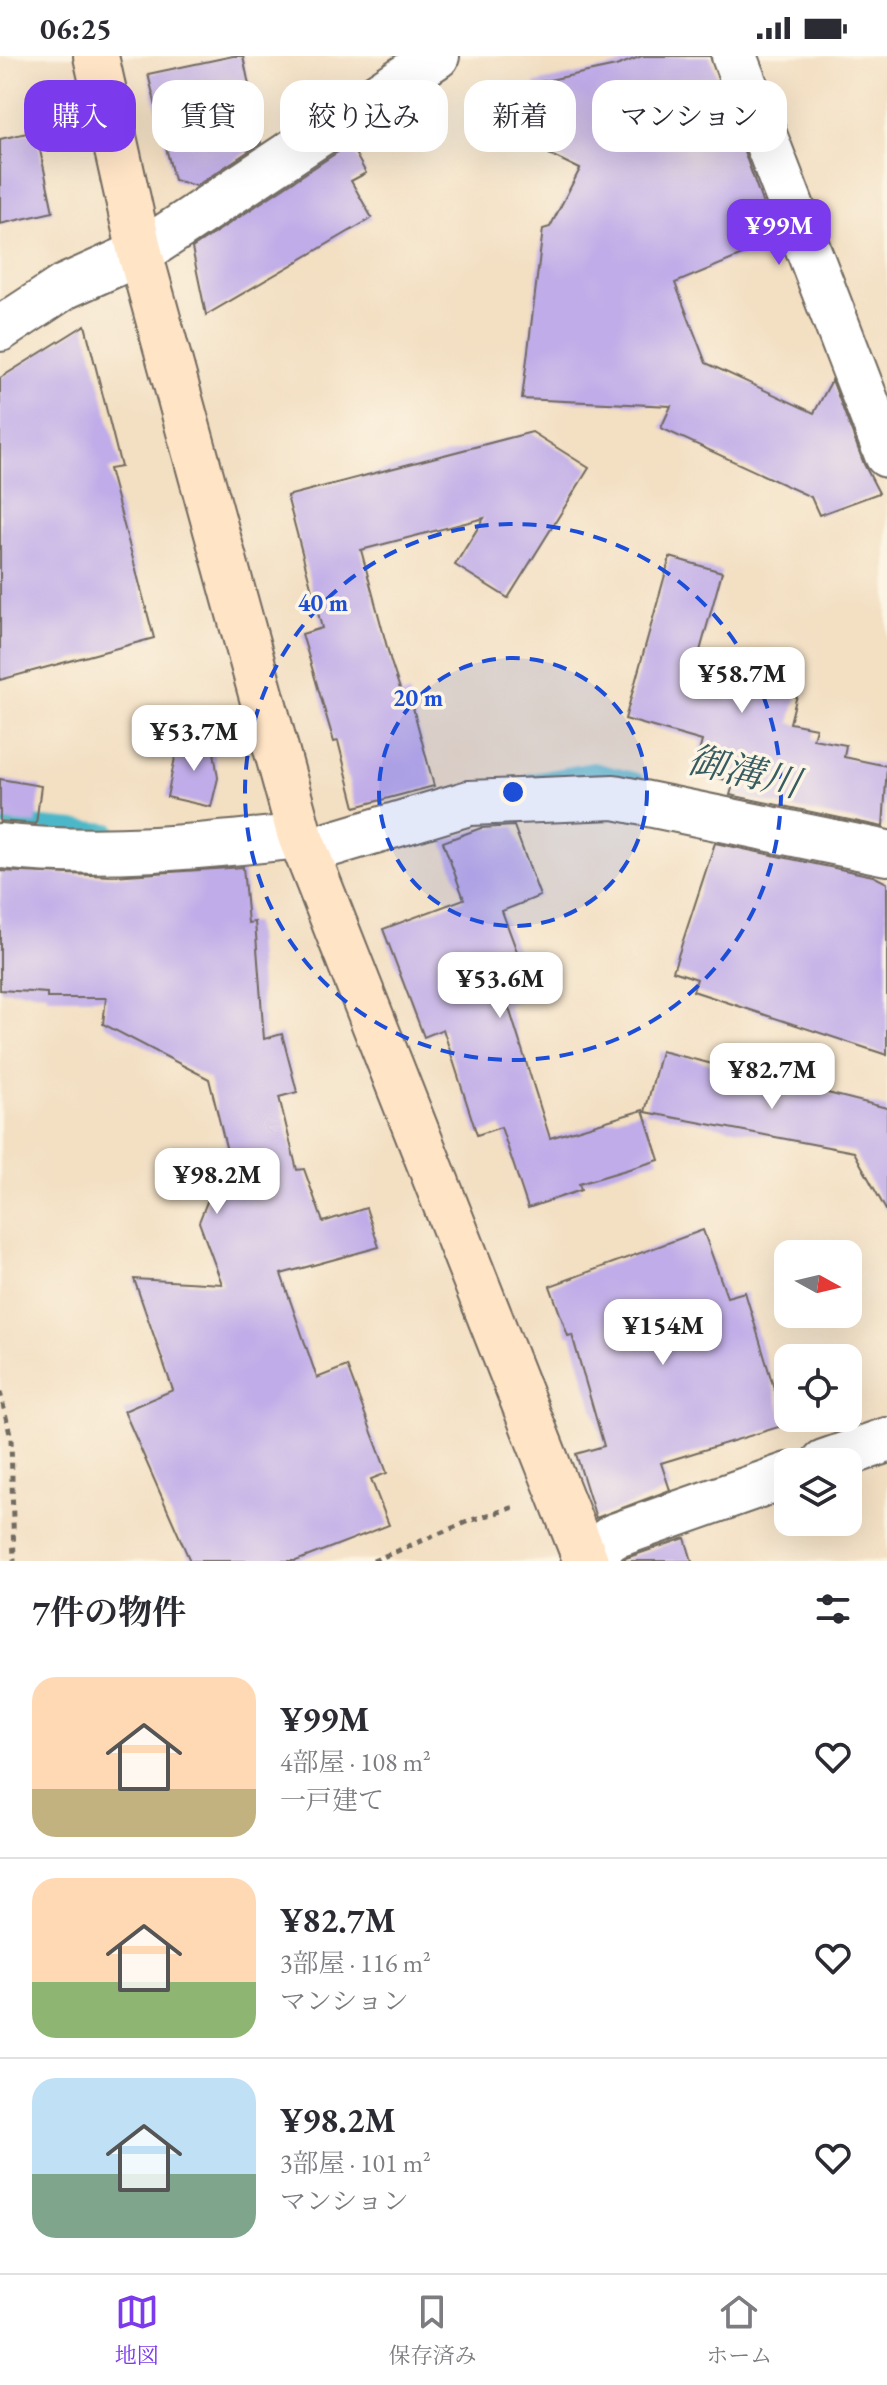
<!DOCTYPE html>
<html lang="ja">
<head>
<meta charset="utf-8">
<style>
  body { margin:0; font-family:"EB Garamond","Noto Serif JP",serif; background:#f7f7f7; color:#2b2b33; height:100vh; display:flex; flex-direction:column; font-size:30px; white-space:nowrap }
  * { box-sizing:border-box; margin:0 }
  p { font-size:26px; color:#7c7c81 }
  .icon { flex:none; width:44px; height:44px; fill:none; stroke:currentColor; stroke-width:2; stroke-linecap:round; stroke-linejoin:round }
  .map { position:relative; height:1505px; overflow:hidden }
  .drawer { display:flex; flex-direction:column; background:#fff; flex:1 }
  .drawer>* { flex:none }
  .top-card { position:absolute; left:24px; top:24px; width:840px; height:72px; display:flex; gap:16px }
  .needle { width:52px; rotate:98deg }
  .buttons { position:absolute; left:774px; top:1184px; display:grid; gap:16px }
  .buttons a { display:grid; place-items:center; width:88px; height:88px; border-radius:16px; background:#fff; box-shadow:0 8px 32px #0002; font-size:40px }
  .price { position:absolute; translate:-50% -68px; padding:0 18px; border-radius:16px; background:#fff; color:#222; font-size:26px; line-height:52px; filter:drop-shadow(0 2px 4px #0008) }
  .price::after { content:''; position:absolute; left:50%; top:48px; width:24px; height:18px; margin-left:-12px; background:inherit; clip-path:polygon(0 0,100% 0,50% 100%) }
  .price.current { background:#7c3aed; color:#fff }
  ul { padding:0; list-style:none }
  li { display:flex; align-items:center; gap:24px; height:200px; padding:0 32px }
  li+li { border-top:2px solid #e1e1e2 }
  li span { display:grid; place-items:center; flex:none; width:224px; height:160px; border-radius:24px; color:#555 }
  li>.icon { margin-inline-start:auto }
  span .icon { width:96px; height:96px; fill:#fffc; stroke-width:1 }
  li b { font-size:34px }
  h2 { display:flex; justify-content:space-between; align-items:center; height:96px; padding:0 32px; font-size:34px }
  .chip { padding:0 28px; border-radius:24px; background:#fff; box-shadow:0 8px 32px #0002; font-size:28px; line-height:72px }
  .chip.current { background:#7c3aed; color:#fff }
  .status { display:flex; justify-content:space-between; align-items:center; height:56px; padding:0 40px; background:#fff; direction:ltr }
  .status svg { height:22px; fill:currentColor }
  .tabs { display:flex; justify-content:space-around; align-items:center; height:112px; border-top:2px solid #e1e1e2; background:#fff; font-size:22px; color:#7c7c81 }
  .tabs a { display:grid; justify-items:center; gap:4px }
  .tabs .current { color:#7c3aed }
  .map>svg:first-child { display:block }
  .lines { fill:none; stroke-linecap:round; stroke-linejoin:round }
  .stream { stroke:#4bb7c8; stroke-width:14 }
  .building { fill:#c0ace8 }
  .street-casing { stroke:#716a60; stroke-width:48 }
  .secondary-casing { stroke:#716a60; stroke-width:48 }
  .path { stroke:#716a60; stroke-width:5; stroke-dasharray:6 6; stroke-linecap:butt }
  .street { stroke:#fff; stroke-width:44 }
  .secondary { stroke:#ffe4c6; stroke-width:44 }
  .ring { fill:none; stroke:#1d4ed8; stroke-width:4; stroke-dasharray:14 10 }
  .labels { text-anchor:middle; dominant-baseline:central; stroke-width:7; stroke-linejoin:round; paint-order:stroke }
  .water-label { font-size:38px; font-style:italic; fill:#365c62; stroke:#fcf5e5 }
  .centre { fill:#1d4ed8; stroke:#fcf5e5; stroke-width:4 }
  .ring-label { font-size:24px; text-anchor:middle; font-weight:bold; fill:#1d4ed8; stroke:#fcf5e5; stroke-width:7; stroke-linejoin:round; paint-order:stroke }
</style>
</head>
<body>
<div class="status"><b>06:25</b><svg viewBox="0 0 49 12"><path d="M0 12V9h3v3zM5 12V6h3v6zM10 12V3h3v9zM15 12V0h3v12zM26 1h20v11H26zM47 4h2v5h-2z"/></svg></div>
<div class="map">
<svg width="887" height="1505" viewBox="0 0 887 1505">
  <rect width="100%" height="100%" fill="#fcf5e5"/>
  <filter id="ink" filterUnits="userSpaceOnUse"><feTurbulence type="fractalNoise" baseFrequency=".0125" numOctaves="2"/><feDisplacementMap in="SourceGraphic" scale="16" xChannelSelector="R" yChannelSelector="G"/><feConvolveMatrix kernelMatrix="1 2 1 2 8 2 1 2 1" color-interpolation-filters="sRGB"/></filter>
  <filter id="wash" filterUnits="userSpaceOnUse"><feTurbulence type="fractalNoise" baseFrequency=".006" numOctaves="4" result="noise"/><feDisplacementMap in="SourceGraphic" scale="32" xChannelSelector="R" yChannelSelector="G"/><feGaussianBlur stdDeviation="1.8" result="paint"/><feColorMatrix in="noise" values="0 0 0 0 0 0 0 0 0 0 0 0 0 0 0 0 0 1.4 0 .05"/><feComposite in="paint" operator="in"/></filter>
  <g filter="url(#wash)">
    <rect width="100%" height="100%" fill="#f3dfc2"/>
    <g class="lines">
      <g class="stream">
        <path d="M 529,725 L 594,713 L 637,724"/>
        <path d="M 0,764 L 109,774"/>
      </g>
    </g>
    <g id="blocks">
      <g class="building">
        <path d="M 233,0 L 243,0 L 261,87 L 196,130 L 174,124 L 148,18 Z"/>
        <path d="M 642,0 L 710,0 L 776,185 L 675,227 L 706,307 L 814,357 L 832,324 L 864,408 L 879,437 L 819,459 L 811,441 L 661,372 L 671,350 L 522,343 L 543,173 L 550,171 L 580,113 L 549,98 L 535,27 L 616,10 Z"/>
        <path d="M 36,75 L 53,156 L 0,168 L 0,83 Z"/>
        <path d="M 350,88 L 366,117 L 351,125 L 372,162 L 206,259 L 192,192 Z"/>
        <path d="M 85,269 L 121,411 L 109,413 L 154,582 L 0,624 L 0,322 Z"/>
        <path d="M 532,376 L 589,412 L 508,542 L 455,509 L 484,462 L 361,494 L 391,606 L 402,639 L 409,637 L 434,730 L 355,751 L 338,685 L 334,686 L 302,578 L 322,572 L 287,440 Z"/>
        <path d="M 670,501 L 722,516 L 698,602 L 800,627 L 790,667 L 816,672 L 813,683 L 846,689 L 844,701 L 887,710 L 883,771 L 730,739 L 734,726 L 694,716 L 702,685 L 625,663 Z"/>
        <path d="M 179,682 L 213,689 L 218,722 L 211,751 L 167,741 Z"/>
        <path d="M 0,723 L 41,730 L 36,768 L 0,765 Z"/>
        <path d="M 514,770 L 540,840 L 502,855 L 533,939 L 508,949 L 550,1082 L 643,1054 L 659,1104 L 579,1128 L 581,1134 L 528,1152 L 501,1071 L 477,1079 L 443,973 L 424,981 L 383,873 L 464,843 L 443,786 L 481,772 Z"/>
        <path d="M 715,787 L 873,820 L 887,827 L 887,999 L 693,935 L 697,923 L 673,915 Z"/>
        <path d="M 243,811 L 248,867 L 255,866 L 264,983 L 282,978 L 297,1036 L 279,1041 L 297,1114 L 304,1113 L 323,1166 L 366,1152 L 379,1191 L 281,1218 L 317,1322 L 347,1310 L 387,1417 L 371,1423 L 389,1469 L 296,1505 L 190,1505 L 124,1355 L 173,1334 L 134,1223 L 222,1228 L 199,1166 L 227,1095 L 209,1023 L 103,968 L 106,942 L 47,942 L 47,937 L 0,934 L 0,815 L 113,820 Z"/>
        <path d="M 661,995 L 887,1052 L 887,1156 L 854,1096 L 645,1056 Z"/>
        <path d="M 703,1174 L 727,1241 L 745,1236 L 785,1369 L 661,1407 L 670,1434 L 596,1462 L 576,1398 L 604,1390 L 572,1279 L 568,1280 L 550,1230 Z"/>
        <path d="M 685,1482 L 692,1505 L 622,1505 L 626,1502 Z"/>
      </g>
    </g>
  </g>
  <g filter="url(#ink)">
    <use href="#blocks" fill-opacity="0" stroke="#716a60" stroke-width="2"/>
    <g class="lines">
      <g class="street-casing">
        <g id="street">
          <path d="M 734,0 L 887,399"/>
          <path d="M 0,273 L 64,231 L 140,197 L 437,0"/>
          <path d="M 0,790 C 100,801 200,791 300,780"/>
          <path d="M 308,795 L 469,747 L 614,741 L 887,797"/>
          <path d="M 824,1406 L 887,1384"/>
          <path d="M 585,1501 L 614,1480 L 788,1419"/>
        </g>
      </g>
      <g class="secondary-casing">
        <path id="secondary" d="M 96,0 L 140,197 L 300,780 L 586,1505"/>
      </g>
      <g class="path">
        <path d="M 0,1336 L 11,1382 L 14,1505"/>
        <path d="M 373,1505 L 472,1464 L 518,1450"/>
      </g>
      <use href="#street" class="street"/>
      <use href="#secondary" class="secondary"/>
    </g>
  </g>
  <circle cx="513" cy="736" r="134" fill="#1d4ed8" fill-opacity=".12"/>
  <g class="ring">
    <circle cx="513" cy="736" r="134"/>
    <circle cx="513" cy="736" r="268"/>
  </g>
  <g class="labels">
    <g class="water-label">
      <text transform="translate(744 715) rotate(13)">御溝川</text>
    </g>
  </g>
  <circle cx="513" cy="736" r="12" class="centre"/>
  <g class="ring-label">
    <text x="323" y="555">40 m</text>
    <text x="418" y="650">20 m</text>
  </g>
</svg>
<div class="buttons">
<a><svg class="needle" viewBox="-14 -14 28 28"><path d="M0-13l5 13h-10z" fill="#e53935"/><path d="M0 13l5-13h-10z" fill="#7c7c81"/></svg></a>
<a><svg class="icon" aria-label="locate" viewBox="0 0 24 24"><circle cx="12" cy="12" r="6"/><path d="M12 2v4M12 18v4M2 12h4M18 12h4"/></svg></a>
<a><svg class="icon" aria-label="layers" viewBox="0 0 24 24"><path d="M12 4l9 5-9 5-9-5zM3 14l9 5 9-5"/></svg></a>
</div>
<b class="price current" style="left:779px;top:211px">¥99M</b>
<b class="price" style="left:742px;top:659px">¥58.7M</b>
<b class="price" style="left:194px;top:717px">¥53.7M</b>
<b class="price" style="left:500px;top:964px">¥53.6M</b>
<b class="price" style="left:772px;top:1055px">¥82.7M</b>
<b class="price" style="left:217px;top:1160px">¥98.2M</b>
<b class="price" style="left:663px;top:1311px">¥154M</b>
<div class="top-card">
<a class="chip current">購入</a>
<a class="chip">賃貸</a>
<a class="chip">絞り込み</a>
<a class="chip">新着</a>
<a class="chip">マンション</a>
</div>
</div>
<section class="drawer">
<h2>7件の物件<svg class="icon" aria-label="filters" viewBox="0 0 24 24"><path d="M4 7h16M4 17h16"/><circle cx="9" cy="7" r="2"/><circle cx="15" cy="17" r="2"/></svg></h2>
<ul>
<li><span style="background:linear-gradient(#ffd9b3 70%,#c2b280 0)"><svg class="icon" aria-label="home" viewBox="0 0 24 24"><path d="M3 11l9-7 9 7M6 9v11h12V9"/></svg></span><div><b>¥99M</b><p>4部屋 · 108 m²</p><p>一戸建て</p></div><svg class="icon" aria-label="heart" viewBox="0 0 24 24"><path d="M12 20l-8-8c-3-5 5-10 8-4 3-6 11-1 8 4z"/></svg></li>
<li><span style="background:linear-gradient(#ffd9b3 65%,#8fb573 0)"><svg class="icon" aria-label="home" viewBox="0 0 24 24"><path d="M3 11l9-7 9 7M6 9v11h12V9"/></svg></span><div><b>¥82.7M</b><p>3部屋 · 116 m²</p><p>マンション</p></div><svg class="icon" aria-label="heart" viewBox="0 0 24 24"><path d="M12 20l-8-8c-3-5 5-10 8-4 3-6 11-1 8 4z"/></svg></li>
<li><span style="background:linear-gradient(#bfe0f5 60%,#7fa58c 0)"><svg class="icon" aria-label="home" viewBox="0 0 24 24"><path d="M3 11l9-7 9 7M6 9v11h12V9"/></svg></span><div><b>¥98.2M</b><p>3部屋 · 101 m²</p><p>マンション</p></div><svg class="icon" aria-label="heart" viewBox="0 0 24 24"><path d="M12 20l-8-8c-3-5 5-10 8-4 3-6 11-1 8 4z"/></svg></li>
</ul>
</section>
<nav class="tabs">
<a class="current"><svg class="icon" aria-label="map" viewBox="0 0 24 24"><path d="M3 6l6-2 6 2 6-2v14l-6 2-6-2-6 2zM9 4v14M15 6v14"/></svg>地図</a>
<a><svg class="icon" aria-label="saved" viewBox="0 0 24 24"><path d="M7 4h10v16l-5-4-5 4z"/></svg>保存済み</a>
<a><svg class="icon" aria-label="home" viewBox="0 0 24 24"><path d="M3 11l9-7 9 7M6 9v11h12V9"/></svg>ホーム</a>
</nav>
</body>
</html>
